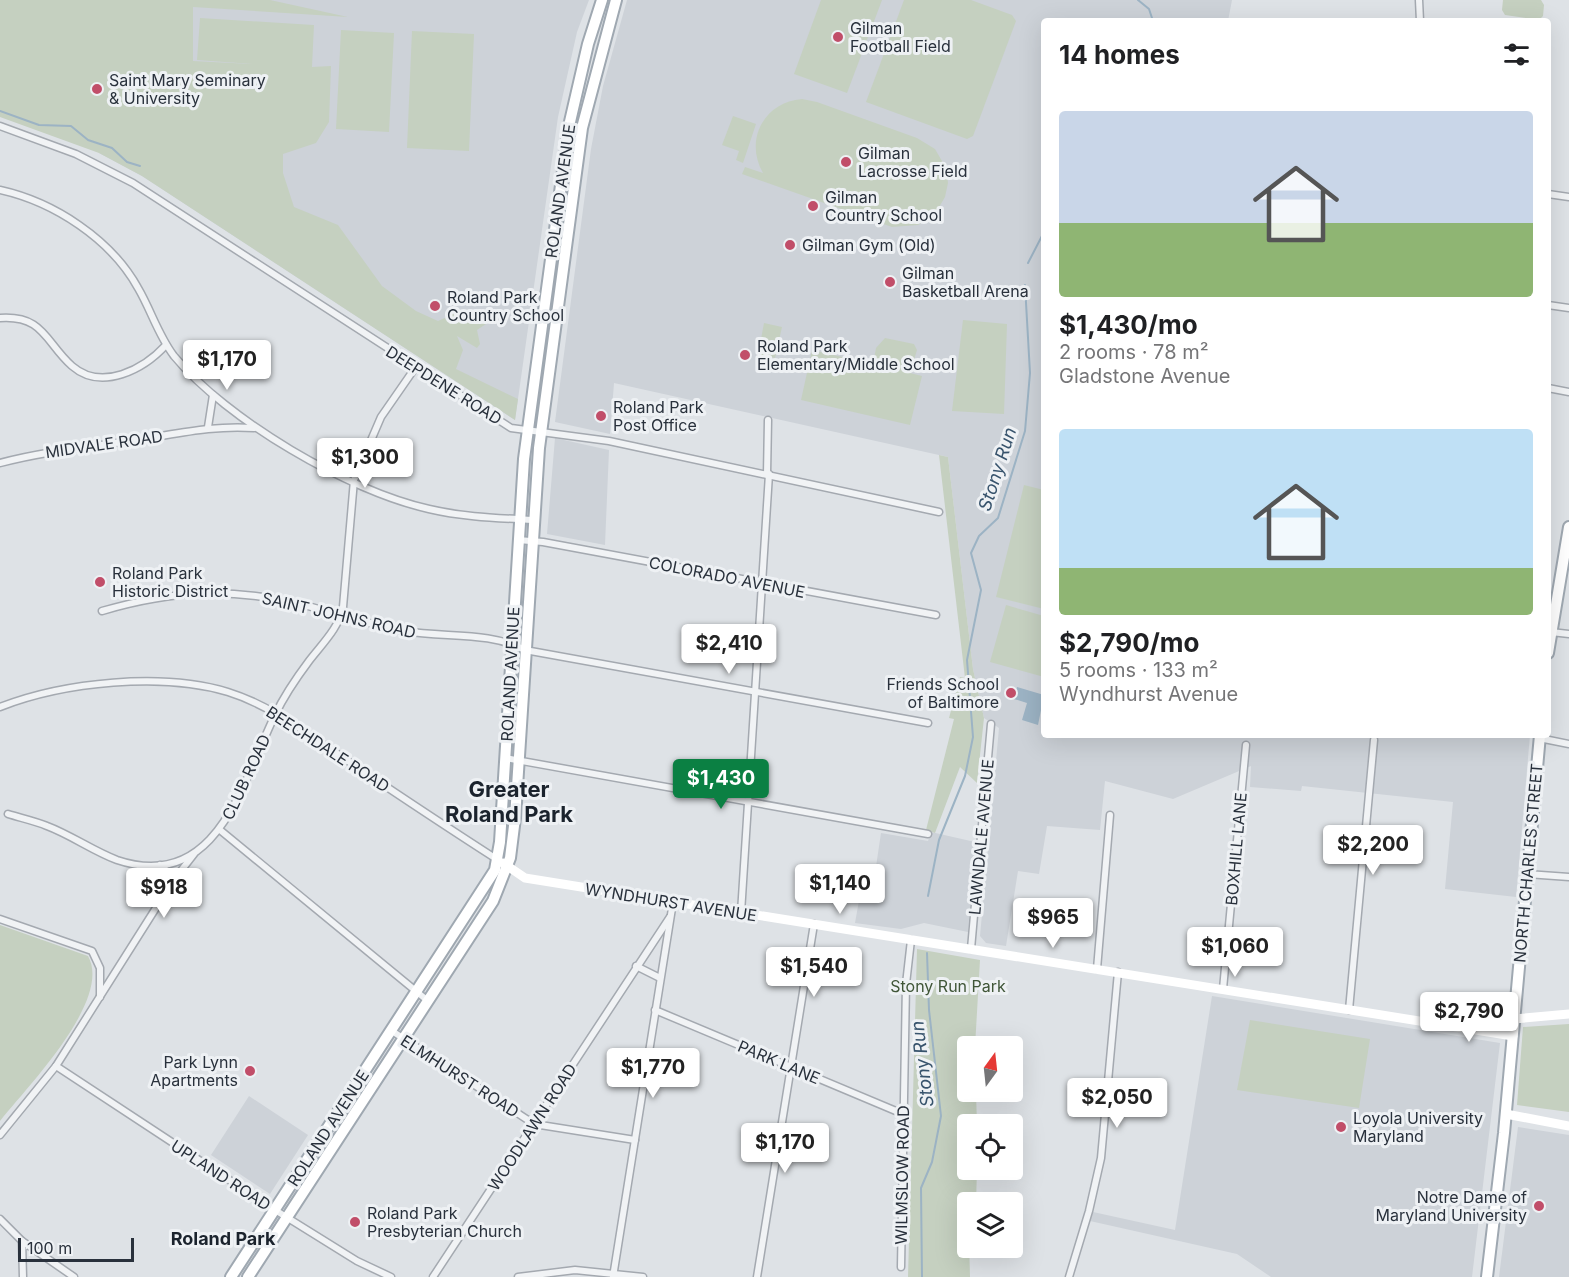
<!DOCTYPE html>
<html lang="en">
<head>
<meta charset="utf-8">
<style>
  body { margin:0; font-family:Inter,sans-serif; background:#f6f6f6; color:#202124; height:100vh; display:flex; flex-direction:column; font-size:22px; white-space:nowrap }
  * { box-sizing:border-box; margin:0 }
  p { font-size:20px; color:#757577 }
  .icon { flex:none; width:33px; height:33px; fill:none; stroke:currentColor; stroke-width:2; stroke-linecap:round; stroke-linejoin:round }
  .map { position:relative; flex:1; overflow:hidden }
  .details { position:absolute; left:1041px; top:18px; width:510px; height:720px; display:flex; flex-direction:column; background:#fff; border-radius:6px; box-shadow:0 6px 24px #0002 }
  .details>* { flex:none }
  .needle { width:39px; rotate:15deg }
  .controls { position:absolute; left:957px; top:1036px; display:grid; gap:12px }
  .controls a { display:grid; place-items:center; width:66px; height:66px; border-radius:6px; background:#fff; box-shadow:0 6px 24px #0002; font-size:30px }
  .scale { position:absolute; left:18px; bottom:15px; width:116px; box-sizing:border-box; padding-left:6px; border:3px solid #29313c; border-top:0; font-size:16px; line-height:21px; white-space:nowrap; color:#29313c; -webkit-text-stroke:4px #eef1f4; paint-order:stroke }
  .price { position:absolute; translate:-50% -51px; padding:0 14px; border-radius:6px; background:#fff; color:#222; font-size:20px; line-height:39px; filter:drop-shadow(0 2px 3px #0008) }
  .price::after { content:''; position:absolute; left:50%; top:36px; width:18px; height:14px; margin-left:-9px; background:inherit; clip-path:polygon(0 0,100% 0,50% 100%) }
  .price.current { background:#0b8043; color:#fff }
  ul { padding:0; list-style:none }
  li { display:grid; align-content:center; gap:12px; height:318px; padding:0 18px }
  li span { display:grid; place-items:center; height:186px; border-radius:6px; color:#555 }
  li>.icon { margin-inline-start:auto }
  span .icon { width:108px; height:108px; fill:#fffc; stroke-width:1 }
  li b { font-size:26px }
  h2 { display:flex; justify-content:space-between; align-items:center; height:72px; padding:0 18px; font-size:26px }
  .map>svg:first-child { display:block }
  .built { fill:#cdd2d8 }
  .green { fill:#c5d0c0 }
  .water { fill:#9cb3c4 }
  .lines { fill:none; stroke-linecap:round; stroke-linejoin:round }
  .stream { stroke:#9cb3c4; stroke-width:2 }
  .street-casing { stroke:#a4a9b0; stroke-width:9 }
  .primary-casing { stroke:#9fa8b1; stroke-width:14 }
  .street { stroke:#f1f3f5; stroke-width:6 }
  .secondary { stroke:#fff; stroke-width:9 }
  .primary { stroke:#fff; stroke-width:10 }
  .poi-dot { fill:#c14e69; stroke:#eef1f4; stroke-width:2 }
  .labels { text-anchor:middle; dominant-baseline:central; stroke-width:6; stroke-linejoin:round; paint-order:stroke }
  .poi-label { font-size:16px; fill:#29313c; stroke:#eef1f4; text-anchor:start }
  .street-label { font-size:16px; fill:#29313c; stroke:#eef1f4 }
  .park-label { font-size:16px; fill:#405638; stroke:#eef1f4 }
  .water-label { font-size:18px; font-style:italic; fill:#37536c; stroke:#eef1f4 }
  .neighbourhood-label { font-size:18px; font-weight:bold; fill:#1b232d; stroke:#eef1f4 }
  .district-label { font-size:22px; font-weight:bold; fill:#1b232d; stroke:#eef1f4 }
</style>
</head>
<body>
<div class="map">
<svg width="1569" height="1277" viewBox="0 0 1569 1277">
  <rect width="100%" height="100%" fill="#dee2e6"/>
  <g class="built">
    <path d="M 0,0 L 589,0 L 577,32 L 558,117 L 515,420 L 142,176 L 99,153 Z"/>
    <path d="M 627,0 L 1232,0 L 1228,21 L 1044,21 L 1044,735 L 1530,735 L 1516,897 L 1445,889 L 1453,802 L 1302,786 L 1301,791 L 1250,787 L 1251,766 L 1173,799 L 1105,781 L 1100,830 L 1047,826 L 1039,874 L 1018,871 L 1006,946 L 986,943 L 980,936 L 999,728 L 984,718 L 973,669 L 948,457 L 614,383 L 610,434 L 555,422 L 591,149 L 603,86 Z"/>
    <path d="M 555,438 L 609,450 L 605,545 L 547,534 Z"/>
    <path d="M 931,832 L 975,842 L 968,932 L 924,923 L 901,929 L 855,923 L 863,878 L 874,880 L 881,833 L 928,841 Z"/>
    <path d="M 1212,996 L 1500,1043 L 1472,1277 L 1271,1277 L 1237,1254 L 1090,1221 L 1093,1212 L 1175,1230 Z"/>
    <path d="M 249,1096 L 308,1135 L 270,1194 L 211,1155 Z"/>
    <path d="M 1518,1127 L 1569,1135 L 1569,1277 L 1499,1277 Z"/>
  </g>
  <g class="green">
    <path d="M 0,0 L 270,0 L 348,17 L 193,7 L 193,61 L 252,64 L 197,60 L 200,18 L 314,25 L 312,67 L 331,66 L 329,122 L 316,143 L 283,154 L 283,173 L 294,207 L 338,225 L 382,286 L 416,311 L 438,321 L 460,311 L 476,313 L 479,310 L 489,322 L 477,330 L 480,344 L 477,348 L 457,336 L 463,350 L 456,369 L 518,399 L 515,420 L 142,176 L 99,153 L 0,117 Z"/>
    <path d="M 821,0 L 882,0 L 847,93 L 794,74 Z"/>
    <path d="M 904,0 L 971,0 L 1012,15 L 1016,21 L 973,136 L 967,139 L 866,102 Z"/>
    <path d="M 1503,0 L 1541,0 L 1544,5 L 1543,16 L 1539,20 L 1505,15 L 1502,10 Z"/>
    <path d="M 341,30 L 394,33 L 389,132 L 336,129 Z"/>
    <path d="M 412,31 L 474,34 L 469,151 L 407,148 Z"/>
    <path d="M 802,99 L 817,102 L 917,138 L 935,149 L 946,168 L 948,183 L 945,197 L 935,214 L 918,225 L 892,227 L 742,174 L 745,167 L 763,173 C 744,140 764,102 802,99 Z"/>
    <path d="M 733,116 L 756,124 L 743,163 L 736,160 L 739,151 L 722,145 Z"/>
    <path d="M 963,320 L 1007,324 L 1004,414 L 952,411 Z"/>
    <path d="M 764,323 L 782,327 L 775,358 L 758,355 Z"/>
    <path d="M 885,338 L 914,344 L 917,350 L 910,373 L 922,376 L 910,425 L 801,400 L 812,350 L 873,364 L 876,348 Z"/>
    <path d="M 939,455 L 948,457 L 973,669 L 984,718 L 977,783 L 960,767 L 935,833 L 926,830 L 954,719 L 949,718 L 960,677 L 965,678 Z"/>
    <path d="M 1024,485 L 1044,490 L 1044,609 L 996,597 Z"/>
    <path d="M 1006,605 L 1044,616 L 1044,677 L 990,662 Z"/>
    <path d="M 0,925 L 88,956 C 113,1000 26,1088 0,1121 Z"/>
    <path d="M 917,949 L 980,960 L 975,1047 L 968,1047 L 968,1092 L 976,1092 L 977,1125 L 968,1125 L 968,1170 L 977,1170 L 976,1203 L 968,1203 L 970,1277 L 908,1277 Z"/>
    <path d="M 1250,1020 L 1370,1039 L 1359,1108 L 1237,1090 Z"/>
    <path d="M 1569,1024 L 1569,1112 L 1517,1105 L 1523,1027 Z"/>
  </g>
  <path class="water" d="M 1017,687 L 1044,695 L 1038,725 L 1022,720 L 1027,703 L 1014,699 Z"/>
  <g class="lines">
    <g class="stream">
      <path d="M 1138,0 L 1149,9 L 1153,21"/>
      <path d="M 0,111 L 39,125 L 71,126 L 88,140 L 112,148 L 127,162 L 140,166"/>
      <path d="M 1028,263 L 1044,232"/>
      <path d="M 928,896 L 939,840 L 965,776 L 973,737 L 967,660 L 981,590 L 971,553 L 979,536 L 998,518 L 1025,431 L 1030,373 L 1025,285"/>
      <path d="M 922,1277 L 921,1188 L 932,1162 L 941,1116 L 929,1010 L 927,953"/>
    </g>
    <g class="street-casing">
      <g id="street">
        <path d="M 1419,0 L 1420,21"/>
        <path d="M 0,126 L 76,154 L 133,183 L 511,428 L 609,441 L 939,512"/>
        <path d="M 0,190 C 54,202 111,239 138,288 C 151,310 158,335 174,356 C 227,420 348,491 429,509 C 463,517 498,518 533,520"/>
        <path d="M 1548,194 L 1569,197"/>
        <path d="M 1548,305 L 1569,308"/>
        <path d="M 0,318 C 44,315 45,342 72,366 C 102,392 144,369 166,345"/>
        <path d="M 1548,388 L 1569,392"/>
        <path d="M 208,427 L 213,395"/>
        <path d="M 0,463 C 45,451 90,447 136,440 C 177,434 212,425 254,428"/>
        <path d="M 767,474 L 768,420"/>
        <path d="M 518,540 L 543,542 L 936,615"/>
        <path d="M 102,611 C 174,590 231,587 304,605 C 338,614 371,625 405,631 C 445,638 489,631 525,650 L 928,723"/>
        <path d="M 1551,632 L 1569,634"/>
        <path d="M 0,707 C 64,682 162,672 228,692 C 270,705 306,733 342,757 C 394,792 445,826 498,860"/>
        <path d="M 1539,738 L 1569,744"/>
        <path d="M 505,758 L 928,834"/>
        <path d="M 8,814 C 21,818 35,821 47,826 C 71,835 93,851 117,860 C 218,894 243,780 275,715 C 284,696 297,677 309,661 C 322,644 339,628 343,607 L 354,480 L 381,417 L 415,368"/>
        <path d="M 220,830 L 428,1001"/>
        <path d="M 160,865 L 172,875 L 173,881"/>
        <path d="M 1527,874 L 1569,877"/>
        <path d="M 741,913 L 769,474"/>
        <path d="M 0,919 L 92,951 L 100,968 L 100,997"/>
        <path d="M 971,949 L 991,724"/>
        <path d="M 636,966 L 660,978"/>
        <path d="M 1097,969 L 1110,815"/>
        <path d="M 1223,989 L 1246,745"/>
        <path d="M 655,1010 L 903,1114"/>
        <path d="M 1349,1010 L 1374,740"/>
        <path d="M 392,1031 L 534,1124 L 635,1140"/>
        <path d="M 56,1066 L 275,1210 L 357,1261 L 391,1277"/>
        <path d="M 0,1135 L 56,1066 L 173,881 L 194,854"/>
        <path d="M 0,1219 L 22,1241 L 74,1277"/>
        <path d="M 22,1241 L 23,1277"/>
        <path d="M 901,1267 L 906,984 L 911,940"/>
        <path d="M 433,1277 L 670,917"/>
        <path d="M 518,1277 L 575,1270 L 643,1277"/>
        <path d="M 613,1277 L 673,902"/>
        <path d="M 757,1277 L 814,924"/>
        <path d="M 1069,1277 L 1089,1211 L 1101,1158 L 1118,972"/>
      </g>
    </g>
    <g class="primary-casing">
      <g id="primary">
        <path d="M 1548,653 L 1569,527"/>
        <path d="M 231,1277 L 495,870 L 500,842 L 524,459 L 569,126 L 588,44 L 602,0"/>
        <path d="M 248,1277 L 493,901 L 510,858 L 515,818 L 539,448 L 582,128 L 616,0"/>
        <path d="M 1487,1277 L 1504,1133 L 1540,735"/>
      </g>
    </g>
    <use href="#street" class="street"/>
    <g class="secondary">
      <path d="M 503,863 L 525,878 L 1513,1036"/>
      <path d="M 1514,1019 L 1569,1014"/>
      <path d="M 1506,1114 L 1569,1126"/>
    </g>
    <use href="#primary" class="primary"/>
  </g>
  <g class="poi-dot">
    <circle cx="838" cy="37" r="6"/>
    <circle cx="97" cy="89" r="6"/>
    <circle cx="846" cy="162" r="6"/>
    <circle cx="813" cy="206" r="6"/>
    <circle cx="790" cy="245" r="6"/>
    <circle cx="890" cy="282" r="6"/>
    <circle cx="435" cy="306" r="6"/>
    <circle cx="745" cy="355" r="6"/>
    <circle cx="601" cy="416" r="6"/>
    <circle cx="100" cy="582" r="6"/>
    <circle cx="1011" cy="693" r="6"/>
    <circle cx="250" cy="1071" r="6"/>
    <circle cx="1341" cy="1127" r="6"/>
    <circle cx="1539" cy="1206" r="6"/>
    <circle cx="355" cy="1222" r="6"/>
  </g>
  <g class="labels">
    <g class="poi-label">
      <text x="850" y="28">Gilman<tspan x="850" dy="18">Football Field</tspan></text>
      <text x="109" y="80">Saint Mary Seminary<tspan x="109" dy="18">&amp; University</tspan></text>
      <text x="858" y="153">Gilman<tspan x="858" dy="18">Lacrosse Field</tspan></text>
      <text x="825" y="197">Gilman<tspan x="825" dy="18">Country School</tspan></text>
      <text x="802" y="245">Gilman Gym (Old)</text>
      <text x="902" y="273">Gilman<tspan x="902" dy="18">Basketball Arena</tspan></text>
      <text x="447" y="297">Roland Park<tspan x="447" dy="18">Country School</tspan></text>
      <text x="757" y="346">Roland Park<tspan x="757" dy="18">Elementary/Middle School</tspan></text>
      <text x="613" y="407">Roland Park<tspan x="613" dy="18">Post Office</tspan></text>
      <text x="112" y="573">Roland Park<tspan x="112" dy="18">Historic District</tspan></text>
      <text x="999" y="684" text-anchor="end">Friends School<tspan x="999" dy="18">of Baltimore</tspan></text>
      <text x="238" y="1062" text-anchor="end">Park Lynn<tspan x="238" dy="18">Apartments</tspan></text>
      <text x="1353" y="1118">Loyola University<tspan x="1353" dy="18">Maryland</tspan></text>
      <text x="1527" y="1197" text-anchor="end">Notre Dame of<tspan x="1527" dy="18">Maryland University</tspan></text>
      <text x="367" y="1213">Roland Park<tspan x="367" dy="18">Presbyterian Church</tspan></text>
    </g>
    <g class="street-label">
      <text transform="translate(560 191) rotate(-82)">ROLAND AVENUE</text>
      <text transform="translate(444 385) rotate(32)">DEEPDENE ROAD</text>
      <text transform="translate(104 444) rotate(-8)">MIDVALE ROAD</text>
      <text transform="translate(727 577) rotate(11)">COLORADO AVENUE</text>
      <text transform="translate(339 615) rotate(13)">SAINT JOHNS ROAD</text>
      <text transform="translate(510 674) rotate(-87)">ROLAND AVENUE</text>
      <text transform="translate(328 749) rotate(33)">BEECHDALE ROAD</text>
      <text transform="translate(246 777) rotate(-65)">CLUB ROAD</text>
      <text transform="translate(981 837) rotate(-85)">LAWNDALE AVENUE</text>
      <text transform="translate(1236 849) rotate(-85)">BOXHILL LANE</text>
      <text transform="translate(1528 863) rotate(-85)">NORTH CHARLES STREET</text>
      <text transform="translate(671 902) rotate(9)">WYNDHURST AVENUE</text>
      <text transform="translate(779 1062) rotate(23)">PARK LANE</text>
      <text transform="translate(460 1076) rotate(33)">ELMHURST ROAD</text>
      <text transform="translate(532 1127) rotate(-57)">WOODLAWN ROAD</text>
      <text transform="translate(328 1128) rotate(-57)">ROLAND AVENUE</text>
      <text transform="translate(221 1175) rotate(33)">UPLAND ROAD</text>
      <text transform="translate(902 1175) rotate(-89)">WILMSLOW ROAD</text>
    </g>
    <g class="park-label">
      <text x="948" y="986">Stony Run Park</text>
    </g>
    <g class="water-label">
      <text transform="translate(997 469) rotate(-72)">Stony Run</text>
      <text transform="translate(922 1064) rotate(-97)">Stony Run</text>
    </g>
    <g class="neighbourhood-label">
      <text x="223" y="1238">Roland Park</text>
    </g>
    <g class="district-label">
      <text x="509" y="789">Greater<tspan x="509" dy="25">Roland Park</tspan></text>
    </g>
  </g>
</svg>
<div class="controls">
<a><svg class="needle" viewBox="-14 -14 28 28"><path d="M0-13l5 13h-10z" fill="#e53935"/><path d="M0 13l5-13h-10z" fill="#757577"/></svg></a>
<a><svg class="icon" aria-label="locate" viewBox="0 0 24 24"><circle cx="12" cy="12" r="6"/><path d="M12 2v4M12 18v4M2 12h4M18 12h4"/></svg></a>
<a><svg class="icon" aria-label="layers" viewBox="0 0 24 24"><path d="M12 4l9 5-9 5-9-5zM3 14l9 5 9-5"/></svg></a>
</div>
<div class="scale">100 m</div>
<b class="price" style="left:227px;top:391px">$1,170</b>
<b class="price" style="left:365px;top:489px">$1,300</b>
<b class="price" style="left:729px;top:675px">$2,410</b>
<b class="price current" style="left:721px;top:810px">$1,430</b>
<b class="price" style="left:1373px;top:876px">$2,200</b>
<b class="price" style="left:840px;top:915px">$1,140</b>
<b class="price" style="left:164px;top:919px">$918</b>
<b class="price" style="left:1053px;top:949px">$965</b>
<b class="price" style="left:1235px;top:978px">$1,060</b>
<b class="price" style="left:814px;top:998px">$1,540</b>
<b class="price" style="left:1469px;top:1043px">$2,790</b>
<b class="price" style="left:653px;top:1099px">$1,770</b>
<b class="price" style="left:1117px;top:1129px">$2,050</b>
<b class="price" style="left:785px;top:1174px">$1,170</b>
<section class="details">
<h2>14 homes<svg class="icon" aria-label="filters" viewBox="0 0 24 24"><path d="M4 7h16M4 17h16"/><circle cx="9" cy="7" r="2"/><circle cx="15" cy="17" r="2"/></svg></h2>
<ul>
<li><span style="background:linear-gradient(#c9d6e8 60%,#8fb573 0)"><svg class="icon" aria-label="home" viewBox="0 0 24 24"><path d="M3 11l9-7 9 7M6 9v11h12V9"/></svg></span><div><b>$1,430/mo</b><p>2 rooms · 78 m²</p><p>Gladstone Avenue</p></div></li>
<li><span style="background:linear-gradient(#bfe0f5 75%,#8fb573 0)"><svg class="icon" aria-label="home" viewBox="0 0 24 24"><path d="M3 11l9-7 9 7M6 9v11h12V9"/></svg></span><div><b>$2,790/mo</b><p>5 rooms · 133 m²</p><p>Wyndhurst Avenue</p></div></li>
</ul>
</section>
</div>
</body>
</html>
